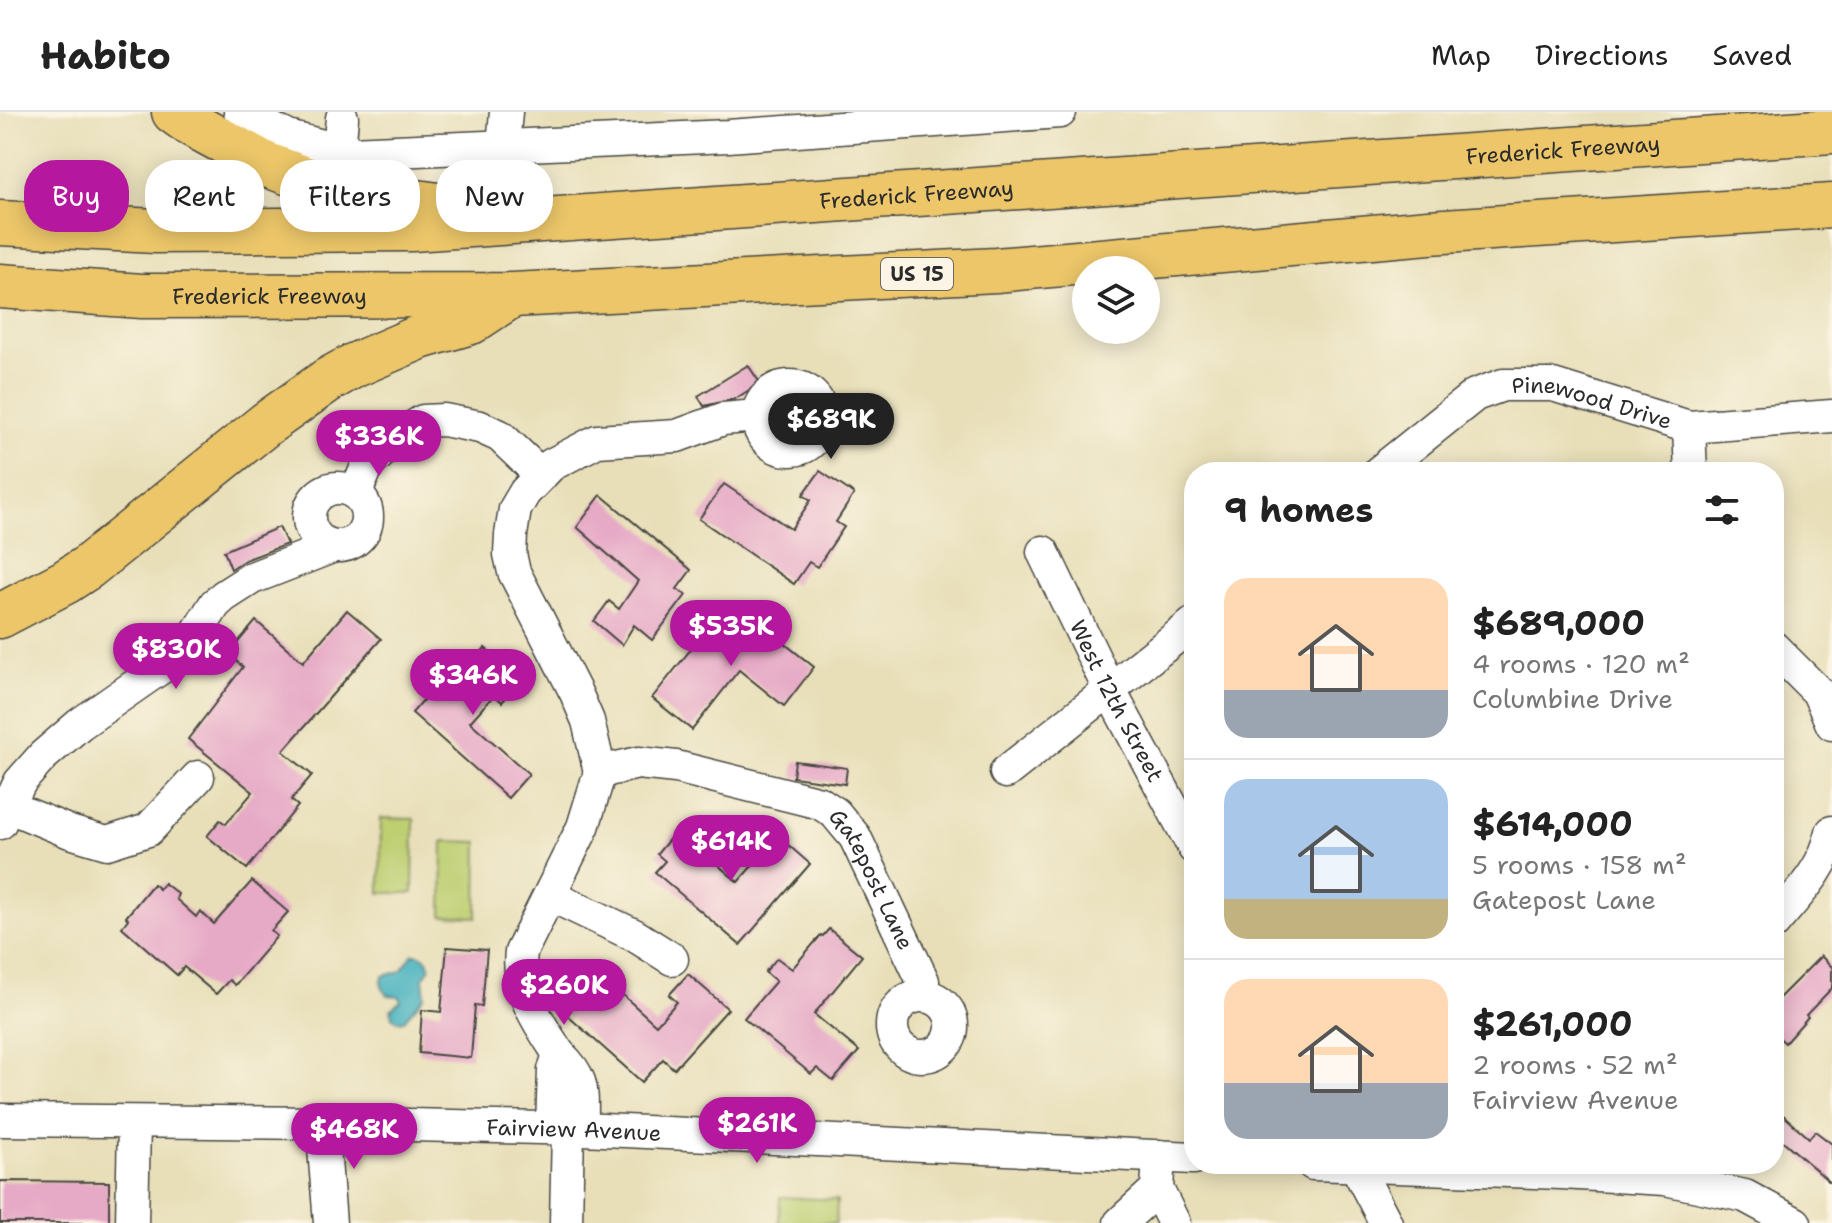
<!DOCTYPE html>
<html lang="en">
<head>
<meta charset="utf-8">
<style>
  body { margin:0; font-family:"Shantell Sans",sans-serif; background:#f2f2f2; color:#222; height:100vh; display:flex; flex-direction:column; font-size:30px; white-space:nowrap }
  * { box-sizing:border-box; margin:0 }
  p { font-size:26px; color:#767676 }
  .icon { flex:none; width:44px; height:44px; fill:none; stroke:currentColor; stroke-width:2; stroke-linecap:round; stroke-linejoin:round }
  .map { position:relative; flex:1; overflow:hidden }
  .sheet { position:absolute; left:1184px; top:350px; width:600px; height:712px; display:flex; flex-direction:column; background:#fff; border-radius:32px; box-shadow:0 4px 20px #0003 }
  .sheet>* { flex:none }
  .top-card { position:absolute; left:24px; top:48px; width:760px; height:72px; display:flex; gap:16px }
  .buttons { position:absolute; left:1072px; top:144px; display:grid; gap:16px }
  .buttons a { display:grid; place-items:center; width:88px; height:88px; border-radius:50%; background:#fff; box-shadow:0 4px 20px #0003; font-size:40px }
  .price { position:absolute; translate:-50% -68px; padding:0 18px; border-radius:28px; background:#b5179e; color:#fff; font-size:26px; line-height:52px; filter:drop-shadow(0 2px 4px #0008) }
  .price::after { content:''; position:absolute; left:50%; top:48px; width:24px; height:18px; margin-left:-12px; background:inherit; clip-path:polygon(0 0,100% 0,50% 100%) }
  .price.current { background:#222; color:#fff }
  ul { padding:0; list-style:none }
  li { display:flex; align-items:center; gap:24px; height:200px; padding:0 40px }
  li+li { border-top:2px solid #e0e0e0 }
  li span { display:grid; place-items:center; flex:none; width:224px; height:160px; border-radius:24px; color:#555 }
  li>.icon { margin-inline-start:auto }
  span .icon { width:96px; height:96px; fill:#fffc; stroke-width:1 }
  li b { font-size:34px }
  h2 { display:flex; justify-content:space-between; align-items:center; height:96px; padding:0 40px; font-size:34px }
  .chip { padding:0 28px; border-radius:32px; background:#fff; box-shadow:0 4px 20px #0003; font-size:28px; line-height:72px }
  .chip.current { background:#b5179e; color:#fff }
  header { display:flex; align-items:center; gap:48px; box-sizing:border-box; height:112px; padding:0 40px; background:#fff; border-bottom:2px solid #e0e0e0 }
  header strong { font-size:38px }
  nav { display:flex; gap:44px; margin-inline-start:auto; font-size:28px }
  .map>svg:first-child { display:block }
  .green { fill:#becf72; stroke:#747d4e; stroke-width:2 }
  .water { fill:#42b0be; stroke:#366e74; stroke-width:2 }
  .building { fill:#e6a9c6 }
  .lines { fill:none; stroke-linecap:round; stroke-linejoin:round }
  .minor-casing { stroke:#474640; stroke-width:35 }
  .highway-casing { stroke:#474640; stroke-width:47 }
  .minor { stroke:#fff; stroke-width:32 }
  .highway { stroke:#ecc669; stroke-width:44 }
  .labels { text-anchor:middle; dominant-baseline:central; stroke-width:6; stroke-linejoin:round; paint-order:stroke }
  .shield { fill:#fcf5e5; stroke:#6a6863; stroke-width:2 }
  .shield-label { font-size:20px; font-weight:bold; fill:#2b2b2b }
  .street-label { font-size:22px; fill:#2b2b2b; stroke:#fcf5e5 }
</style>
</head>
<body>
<header>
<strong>Habito</strong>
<nav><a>Map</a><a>Directions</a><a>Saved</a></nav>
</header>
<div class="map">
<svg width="1832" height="1111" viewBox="0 0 1832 1111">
  <rect width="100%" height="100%" fill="#fcf5e5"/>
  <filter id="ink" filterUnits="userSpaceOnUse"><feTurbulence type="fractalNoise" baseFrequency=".0125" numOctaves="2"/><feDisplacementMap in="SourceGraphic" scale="16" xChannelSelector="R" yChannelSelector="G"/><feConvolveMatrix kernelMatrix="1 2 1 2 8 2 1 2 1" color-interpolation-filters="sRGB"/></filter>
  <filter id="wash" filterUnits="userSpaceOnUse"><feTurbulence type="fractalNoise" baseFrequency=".006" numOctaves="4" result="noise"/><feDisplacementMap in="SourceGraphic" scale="32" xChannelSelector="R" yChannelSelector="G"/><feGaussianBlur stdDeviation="1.8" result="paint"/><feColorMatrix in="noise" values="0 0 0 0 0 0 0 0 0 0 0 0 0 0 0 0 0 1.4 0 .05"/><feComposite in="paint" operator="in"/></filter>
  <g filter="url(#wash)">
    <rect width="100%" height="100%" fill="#e8dfb9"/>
    <g class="green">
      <path d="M 381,706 L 414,707 L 413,781 L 380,781 Z"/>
      <path d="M 443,729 L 478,730 L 477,805 L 442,804 Z"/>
      <path d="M 780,1085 L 837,1088 L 836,1111 L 779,1111 Z"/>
    </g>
    <path class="water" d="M 413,842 C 423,842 428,847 430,856 L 423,866 L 425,884 L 404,908 L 398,909 L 392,905 L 391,897 L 401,889 L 399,884 L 388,883 C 382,877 380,873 383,864 L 401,859 Z"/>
    <g id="blocks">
      <g class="building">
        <path d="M 748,253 L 760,271 L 735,287 L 704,294 L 698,284 Z"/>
        <path d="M 820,359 L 854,382 L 836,410 L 844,415 L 817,455 L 809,450 L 794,472 L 699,407 L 724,372 L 791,417 L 811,388 L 803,383 Z"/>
        <path d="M 601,383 L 691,458 L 677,477 L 686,483 L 652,528 L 634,513 L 622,533 L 594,509 L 609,489 L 619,497 L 638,469 L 577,415 Z"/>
        <path d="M 279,415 L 287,432 L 245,448 L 231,457 L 224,439 Z"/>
        <path d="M 723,497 L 743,513 L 750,504 L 814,555 L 784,594 L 739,558 L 692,618 L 652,586 Z"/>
        <path d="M 347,498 L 381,527 L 283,639 L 312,663 L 291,688 L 298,694 L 247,757 L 207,724 L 220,708 L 226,712 L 253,680 L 188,627 L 243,555 L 228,542 L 256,509 L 303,550 Z"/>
        <path d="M 485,536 L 522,568 L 502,590 L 494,583 L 470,610 L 529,662 L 508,686 L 412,601 L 459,547 L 468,555 Z"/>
        <path d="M 795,649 L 847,656 L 845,672 L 793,665 Z"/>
        <path d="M 677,718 L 738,770 L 778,724 L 810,752 L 740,833 L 655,760 L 665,749 L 657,742 Z"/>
        <path d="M 252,769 L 288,800 L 271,819 L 277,824 L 235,873 L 229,868 L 216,882 L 184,855 L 177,863 L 122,815 L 128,807 L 126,805 L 153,772 L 159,777 L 164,771 L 178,782 L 176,787 L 196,805 L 200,799 L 214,812 Z"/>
        <path d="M 829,817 L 862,844 L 814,902 L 859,939 L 833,969 L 817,956 L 811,962 L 744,906 L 776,869 L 765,860 L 777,846 L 792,857 L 821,823 L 823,824 Z"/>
        <path d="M 447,835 L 487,838 L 482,894 L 475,893 L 471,946 L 419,941 L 422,898 L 441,900 Z"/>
        <path d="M 1821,844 L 1832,855 L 1832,876 L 1806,903 L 1808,905 L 1785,931 L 1774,921 L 1774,891 Z"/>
        <path d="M 595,858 L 656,913 L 677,890 L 669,883 L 688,862 L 728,897 L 674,957 L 663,947 L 642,970 L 560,897 Z"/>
        <path d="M 1774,995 L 1809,1026 L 1815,1019 L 1832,1032 L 1832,1072 L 1774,1021 Z"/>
        <path d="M 0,1069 L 109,1070 L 109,1111 L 0,1111 Z"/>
      </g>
    </g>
  </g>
  <g filter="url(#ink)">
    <use href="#blocks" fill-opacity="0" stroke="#474640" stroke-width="2"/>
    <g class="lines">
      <g class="minor-casing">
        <g id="minor">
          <path d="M 240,0 L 288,25 L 350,41 L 728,24 L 1060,0"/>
          <path d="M 503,34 L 506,0"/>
          <path d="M 339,38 L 342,6"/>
          <circle cx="790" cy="306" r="32"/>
          <path d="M 1689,315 L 1691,360"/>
          <path id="s1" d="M 1379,360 L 1475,283 L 1503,273 L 1553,273 L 1689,315 L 1832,304"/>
          <circle cx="338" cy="405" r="29"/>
          <path d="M 356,381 L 368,352 L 398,325 L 423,309 L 444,308 L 480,315 L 500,324 L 541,363"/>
          <path id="s2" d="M 1043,440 L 1110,579 L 1194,736"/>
          <path d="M 1774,536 L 1818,580 L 1832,612"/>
          <path id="s3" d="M 600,660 L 638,651 L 676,655 L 820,691 L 835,701 L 855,725 L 923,869 L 922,883"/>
          <path d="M 1006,660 L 1194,511"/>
          <path d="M 0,691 L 70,720 L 107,731 L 148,718 L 198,665"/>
          <path d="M 0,711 L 20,670 L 43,644 L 80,612 L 172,548 L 193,527 L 215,492 L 224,484 L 252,466 L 334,434"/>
          <path d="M 550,783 L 634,823 L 672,847"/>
          <path d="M 1774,811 C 1798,782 1824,758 1832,720"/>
          <circle cx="922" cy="914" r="30"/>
          <path d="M 559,942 C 538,910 516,879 521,840 L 583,715 L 600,660 L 588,609 L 576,581 L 514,460 L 510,442 L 511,423 L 515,397 L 525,380 L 551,353 L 597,329 L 677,324 L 723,307 L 757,304"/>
          <path id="s4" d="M 0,1008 L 322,1011 L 582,1017 L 1194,1046"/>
          <path d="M 322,1011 L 330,1111"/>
          <path d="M 552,1016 L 554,958 L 559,942 C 587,968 581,981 582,1017"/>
          <path d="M 1159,1044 L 1157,1077 L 1174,1111"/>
          <path d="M 1313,1052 L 1561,1061 L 1665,1067 L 1745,1084 L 1795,1111"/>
          <path d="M 1355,1052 L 1386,1111"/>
          <path d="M 132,1111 L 134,1011"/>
          <path d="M 566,1111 L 568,1016"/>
          <path d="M 1120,1111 L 1157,1077"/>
        </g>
      </g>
      <g class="highway-casing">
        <g id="highway">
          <path d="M 174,0 L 191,12 L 267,53 L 339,79 L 445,94"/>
          <path id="s5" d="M 0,111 L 156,119 L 412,117 L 1832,19"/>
          <path id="s6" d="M 0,174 L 142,184 L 512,183 L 996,158 L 1429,120 L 1832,94"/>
          <path d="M 0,504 L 65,470 L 88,455 L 266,312 L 328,268 L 353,254 L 420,225 L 471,210 L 509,185"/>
        </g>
      </g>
      <use href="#minor" class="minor"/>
      <use href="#highway" class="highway"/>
    </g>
  </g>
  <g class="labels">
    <rect class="shield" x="881" y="146" width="72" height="32" rx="6"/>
    <g class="shield-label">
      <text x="917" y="162">US 15</text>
    </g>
    <g class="street-label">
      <text stroke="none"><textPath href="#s5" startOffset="1566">Frederick Freeway</textPath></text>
      <text stroke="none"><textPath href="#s5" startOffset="918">Frederick Freeway</textPath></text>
      <text stroke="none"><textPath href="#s6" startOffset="270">Frederick Freeway</textPath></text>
      <text stroke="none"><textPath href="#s1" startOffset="244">Pinewood Drive</textPath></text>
      <text stroke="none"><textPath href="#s2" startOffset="166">West 12th Street</textPath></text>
      <text stroke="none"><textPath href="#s3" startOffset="320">Gatepost Lane</textPath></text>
      <text stroke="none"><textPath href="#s4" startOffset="574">Fairview Avenue</textPath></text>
    </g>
  </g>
</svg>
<div class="buttons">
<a><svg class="icon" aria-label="layers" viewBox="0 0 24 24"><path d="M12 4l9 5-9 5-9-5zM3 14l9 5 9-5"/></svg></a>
</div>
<b class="price current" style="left:831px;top:349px">$689K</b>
<b class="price" style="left:379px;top:366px">$336K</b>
<b class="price" style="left:731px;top:556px">$535K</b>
<b class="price" style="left:176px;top:579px">$830K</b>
<b class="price" style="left:473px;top:605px">$346K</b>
<b class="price" style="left:731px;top:771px">$614K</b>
<b class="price" style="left:564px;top:915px">$260K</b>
<b class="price" style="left:757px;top:1053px">$261K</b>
<b class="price" style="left:354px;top:1059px">$468K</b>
<div class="top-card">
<a class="chip current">Buy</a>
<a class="chip">Rent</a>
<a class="chip">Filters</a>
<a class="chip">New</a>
</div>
<section class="sheet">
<h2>9 homes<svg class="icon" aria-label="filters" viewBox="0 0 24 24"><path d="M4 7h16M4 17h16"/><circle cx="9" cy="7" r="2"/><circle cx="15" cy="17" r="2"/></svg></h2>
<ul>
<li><span style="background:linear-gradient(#ffd9b3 70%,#9aa5b1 0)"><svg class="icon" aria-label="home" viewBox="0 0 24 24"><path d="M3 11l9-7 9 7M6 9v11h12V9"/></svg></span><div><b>$689,000</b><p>4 rooms · 120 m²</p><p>Columbine Drive</p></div></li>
<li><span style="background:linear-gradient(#a9c7e8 75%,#c2b280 0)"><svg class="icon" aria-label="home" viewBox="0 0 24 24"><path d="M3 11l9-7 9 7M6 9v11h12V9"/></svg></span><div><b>$614,000</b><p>5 rooms · 158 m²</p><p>Gatepost Lane</p></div></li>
<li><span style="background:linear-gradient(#ffd9b3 65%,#9aa5b1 0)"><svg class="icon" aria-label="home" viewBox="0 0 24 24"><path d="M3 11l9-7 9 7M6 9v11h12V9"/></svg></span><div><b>$261,000</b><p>2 rooms · 52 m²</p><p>Fairview Avenue</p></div></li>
</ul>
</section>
</div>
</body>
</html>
